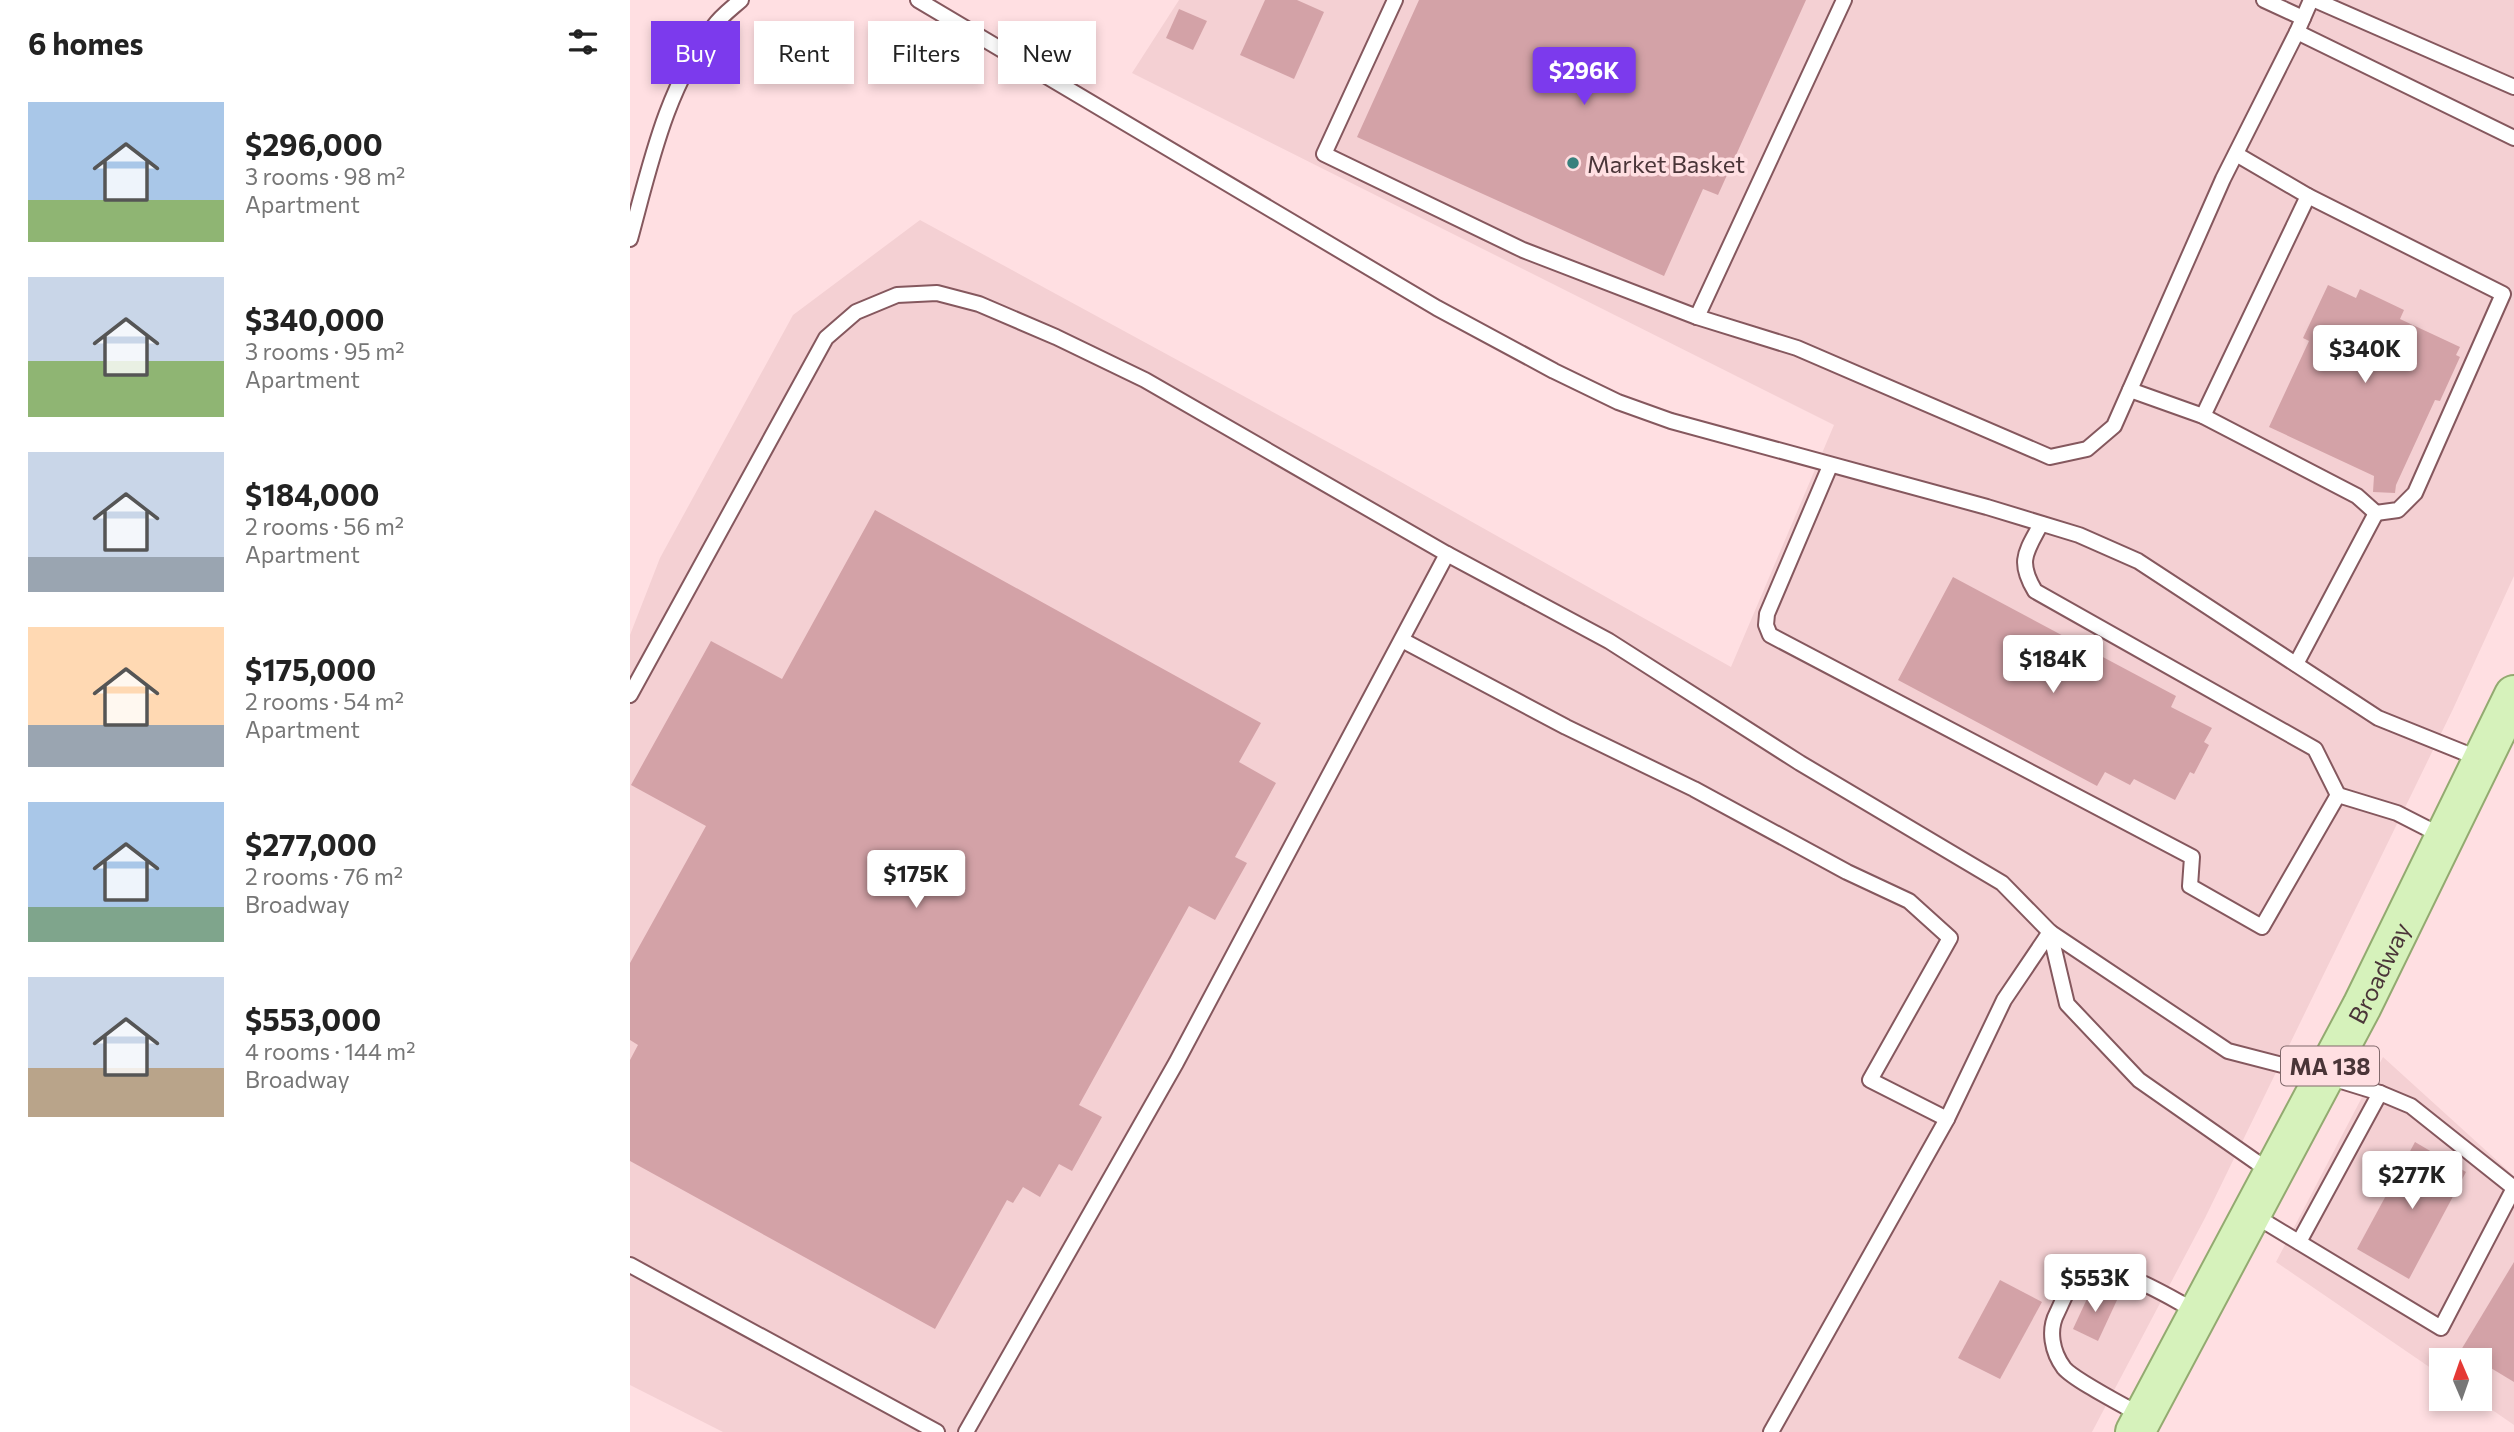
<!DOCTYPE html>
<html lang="en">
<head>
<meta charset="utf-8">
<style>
  body { margin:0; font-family:Commissioner,sans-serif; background:#f6f6f6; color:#222; height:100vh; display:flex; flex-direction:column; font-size:26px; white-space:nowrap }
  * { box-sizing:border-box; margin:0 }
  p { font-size:23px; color:#767676 }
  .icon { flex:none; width:38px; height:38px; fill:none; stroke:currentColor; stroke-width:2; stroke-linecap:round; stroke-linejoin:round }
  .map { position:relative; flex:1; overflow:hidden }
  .drawer { display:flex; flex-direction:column; background:#fff; width:630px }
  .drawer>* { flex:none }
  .top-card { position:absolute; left:21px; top:21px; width:665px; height:63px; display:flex; gap:14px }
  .needle { width:46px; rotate:358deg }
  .fabs { position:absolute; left:1799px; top:1348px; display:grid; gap:14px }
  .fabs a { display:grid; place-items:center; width:63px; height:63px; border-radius:0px; background:#fff; box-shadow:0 4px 10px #0003; font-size:35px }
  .price { position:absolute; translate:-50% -60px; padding:0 16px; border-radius:7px; background:#fff; color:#222; font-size:23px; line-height:46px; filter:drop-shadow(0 2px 4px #0008) }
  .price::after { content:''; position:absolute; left:50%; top:42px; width:21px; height:16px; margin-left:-10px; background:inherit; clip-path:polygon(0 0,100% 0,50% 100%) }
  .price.current { background:#7c3aed; color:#fff }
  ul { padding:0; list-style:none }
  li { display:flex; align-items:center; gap:21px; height:175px; padding:0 28px }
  li span { display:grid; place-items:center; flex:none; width:196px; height:140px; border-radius:0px; color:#555 }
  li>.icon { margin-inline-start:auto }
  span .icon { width:84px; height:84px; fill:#fffc; stroke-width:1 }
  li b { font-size:30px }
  h2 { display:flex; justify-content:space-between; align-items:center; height:84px; padding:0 28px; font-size:30px }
  .pill { padding:0 24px; border-radius:0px; background:#fff; box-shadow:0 4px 10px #0003; font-size:24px; line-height:63px }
  .pill.current { background:#7c3aed; color:#fff }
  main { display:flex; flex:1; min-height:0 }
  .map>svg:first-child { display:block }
  .built { fill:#f4d0d3 }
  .building { fill:#d3a2a7 }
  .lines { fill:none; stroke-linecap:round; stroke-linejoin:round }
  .service-casing { stroke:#85585e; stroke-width:18 }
  .primary-casing { stroke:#93aa70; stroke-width:42 }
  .service { stroke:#fff; stroke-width:14 }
  .primary { stroke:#d6f2bb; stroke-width:38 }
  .poi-dot { fill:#38817d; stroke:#ffdfe2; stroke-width:2.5 }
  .labels { text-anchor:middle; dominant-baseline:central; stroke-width:7; stroke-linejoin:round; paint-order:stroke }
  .shield { fill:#ffdfe2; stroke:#80686b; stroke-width:2 }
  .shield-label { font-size:23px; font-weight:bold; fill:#4a3538 }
  .poi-label { font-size:24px; fill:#4a3538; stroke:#ffdfe2; text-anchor:start }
  .street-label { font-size:24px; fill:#4a3538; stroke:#ffdfe2 }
</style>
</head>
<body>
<main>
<section class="drawer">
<h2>6 homes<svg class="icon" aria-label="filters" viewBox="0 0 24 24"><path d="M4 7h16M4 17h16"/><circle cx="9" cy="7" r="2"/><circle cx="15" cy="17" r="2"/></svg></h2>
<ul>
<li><span style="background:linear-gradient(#a9c7e8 70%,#8fb573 0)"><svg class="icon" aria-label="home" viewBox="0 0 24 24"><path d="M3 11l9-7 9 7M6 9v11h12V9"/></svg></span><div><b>$296,000</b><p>3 rooms · 98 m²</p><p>Apartment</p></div></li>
<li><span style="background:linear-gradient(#c9d6e8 60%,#8fb573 0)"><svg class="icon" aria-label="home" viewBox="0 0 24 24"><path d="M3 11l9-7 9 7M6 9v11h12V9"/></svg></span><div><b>$340,000</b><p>3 rooms · 95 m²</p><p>Apartment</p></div></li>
<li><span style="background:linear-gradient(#c9d6e8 75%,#9aa5b1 0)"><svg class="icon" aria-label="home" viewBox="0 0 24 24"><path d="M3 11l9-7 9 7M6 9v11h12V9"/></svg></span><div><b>$184,000</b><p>2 rooms · 56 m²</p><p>Apartment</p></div></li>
<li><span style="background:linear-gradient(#ffd9b3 70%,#9aa5b1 0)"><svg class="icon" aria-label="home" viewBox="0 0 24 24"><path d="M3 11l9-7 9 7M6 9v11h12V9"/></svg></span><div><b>$175,000</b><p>2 rooms · 54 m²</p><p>Apartment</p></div></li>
<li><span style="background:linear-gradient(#a9c7e8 75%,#7fa58c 0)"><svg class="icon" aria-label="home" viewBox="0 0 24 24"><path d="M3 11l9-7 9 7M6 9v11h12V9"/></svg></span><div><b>$277,000</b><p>2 rooms · 76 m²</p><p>Broadway</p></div></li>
<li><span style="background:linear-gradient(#c9d6e8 65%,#b9a48a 0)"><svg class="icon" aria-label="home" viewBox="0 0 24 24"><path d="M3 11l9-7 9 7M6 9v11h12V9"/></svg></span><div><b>$553,000</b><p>4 rooms · 144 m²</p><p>Broadway</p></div></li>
</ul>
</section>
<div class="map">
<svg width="1884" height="1432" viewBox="0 0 1884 1432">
  <rect width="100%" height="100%" fill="#ffdfe2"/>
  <g class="built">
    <path d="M 549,0 L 1884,0 L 1884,576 L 1823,709 L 1575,1218 L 1462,1432 L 93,1432 L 0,1385 L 0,635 L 30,558 L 163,315 L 290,220 L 753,472 L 1101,667 L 1204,425 L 502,73 Z"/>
    <path d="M 1753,1057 L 1884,1176 L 1884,1425 L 1845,1398 L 1850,1398 L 1850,1360 L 1811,1360 L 1811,1375 L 1646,1262 Z"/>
  </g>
  <g class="building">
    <path d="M 635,0 L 667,0 L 694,12 L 664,79 L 610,55 Z"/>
    <path d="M 789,0 L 1176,0 L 1088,195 L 1073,189 L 1034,276 L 727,137 Z"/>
    <path d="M 549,9 L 577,21 L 563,50 L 536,38 Z"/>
    <path d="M 1698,285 L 1726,298 L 1730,289 L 1774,310 L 1770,319 L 1830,347 L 1826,355 L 1830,357 L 1810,401 L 1805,400 L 1766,485 L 1765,493 L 1743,492 L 1744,476 L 1639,427 L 1679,341 L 1673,338 Z"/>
    <path d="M 245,510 L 631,723 L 609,762 L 646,783 L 605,857 L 617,863 L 585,920 L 559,906 L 449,1105 L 472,1117 L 442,1171 L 429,1164 L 410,1197 L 393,1187 L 383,1203 L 377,1200 L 305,1329 L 0,1161 L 0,1060 L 8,1045 L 0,1040 L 0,963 L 76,826 L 1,785 L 81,641 L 152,679 Z"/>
    <path d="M 1323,577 L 1546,696 L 1541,707 L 1582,728 L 1574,742 L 1579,745 L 1564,774 L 1560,772 L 1545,800 L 1504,779 L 1500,785 L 1475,772 L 1467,786 L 1268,680 Z"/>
    <path d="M 1785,1142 L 1836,1172 L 1779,1279 L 1727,1249 Z"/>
    <path d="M 1884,1262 L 1884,1382 L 1831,1350 Z"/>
    <path d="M 1370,1280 L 1412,1302 L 1370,1379 L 1328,1358 Z"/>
    <path d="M 1462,1288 L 1487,1300 L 1468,1341 L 1443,1329 Z"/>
  </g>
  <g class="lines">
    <g class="service-casing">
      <g id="service">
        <path d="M 288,0 L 807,308 L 924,371 L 988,402 L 1041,421 L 1357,507 L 1449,535 L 1508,561 L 1748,718 L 1850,759"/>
        <path d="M 765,0 L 694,154 L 893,250 L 1067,317"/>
        <path d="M 1214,0 L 1067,317 L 1167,348 L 1420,457 L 1457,449 L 1484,426 L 1593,179 L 1667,32 L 1681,0"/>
        <path d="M 1634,0 L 1673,18"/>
        <path d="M 1685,0 L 1884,87"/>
        <path d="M 1667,32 L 1884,138"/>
        <path d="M 1678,196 L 1873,294 L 1785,493 L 1768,510 L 1746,513"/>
        <path d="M 0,239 C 20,166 36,87 84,26 C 91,16 102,8 111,0"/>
        <path d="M 1500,390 L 1573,416 L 1727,496 L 1746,513"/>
        <path d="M 1573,416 L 1678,196 L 1606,154"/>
        <path d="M 1200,466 L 1137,614 L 1136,625 L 1140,635 L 1562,857 L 1560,886 L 1632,927 L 1708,795 L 1767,813 L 1814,837"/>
        <path d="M 1411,524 C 1396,552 1387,561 1405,591 L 1685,749 L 1708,795"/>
        <path d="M 772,640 L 936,727 L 1064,789 L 1217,872 L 1279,901 L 1320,938 L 1240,1080 L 1317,1119"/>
        <path d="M 1666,664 L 1746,513"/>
        <path d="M 0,695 L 196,338 L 226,312 L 267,295 L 307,293 L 349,304 L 426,337 L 515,380 L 817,554 L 979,641 L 1170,763 L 1372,883 L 1420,932 L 1598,1051 L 1695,1076 L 1750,1093 L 1781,1106 L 1884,1188 L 1811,1328 L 1622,1214"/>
        <path d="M 1420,932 L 1437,1004 L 1509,1080 L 1642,1173"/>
        <path d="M 1669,1242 L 1750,1093"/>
        <path d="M 0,1265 L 307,1432"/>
        <path d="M 1512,1416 C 1495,1406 1444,1380 1434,1368 C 1422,1352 1418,1330 1427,1313 C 1433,1301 1440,1280 1452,1273 C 1480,1258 1541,1299 1566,1311"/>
        <path d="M 336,1432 L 546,1063 L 817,554"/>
        <path d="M 1141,1432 L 1317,1119 L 1374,1000 L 1420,932"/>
      </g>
    </g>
    <g class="primary-casing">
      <g id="primary">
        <path id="s1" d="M 1505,1432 L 1732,1006 L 1884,695"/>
      </g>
    </g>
    <use href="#service" class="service"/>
    <use href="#primary" class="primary"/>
  </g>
  <circle class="poi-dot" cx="943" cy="163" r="7"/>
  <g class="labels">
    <rect class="shield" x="1651" y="1046.5" width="98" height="39" rx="5"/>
    <g class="shield-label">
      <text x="1700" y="1066">MA 138</text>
    </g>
    <g class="poi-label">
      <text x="957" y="163">Market Basket</text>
    </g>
    <g class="street-label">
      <text stroke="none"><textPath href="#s1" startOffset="520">Broadway</textPath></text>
    </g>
  </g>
</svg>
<div class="fabs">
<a><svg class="needle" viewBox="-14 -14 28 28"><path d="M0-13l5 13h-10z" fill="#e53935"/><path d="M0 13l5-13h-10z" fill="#767676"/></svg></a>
</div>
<b class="price current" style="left:954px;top:107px">$296K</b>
<b class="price" style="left:1735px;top:385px">$340K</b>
<b class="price" style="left:1423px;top:695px">$184K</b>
<b class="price" style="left:286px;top:910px">$175K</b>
<b class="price" style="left:1782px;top:1211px">$277K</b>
<b class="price" style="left:1465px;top:1314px">$553K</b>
<div class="top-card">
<a class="pill current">Buy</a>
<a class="pill">Rent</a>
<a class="pill">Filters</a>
<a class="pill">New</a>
</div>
</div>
</main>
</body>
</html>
